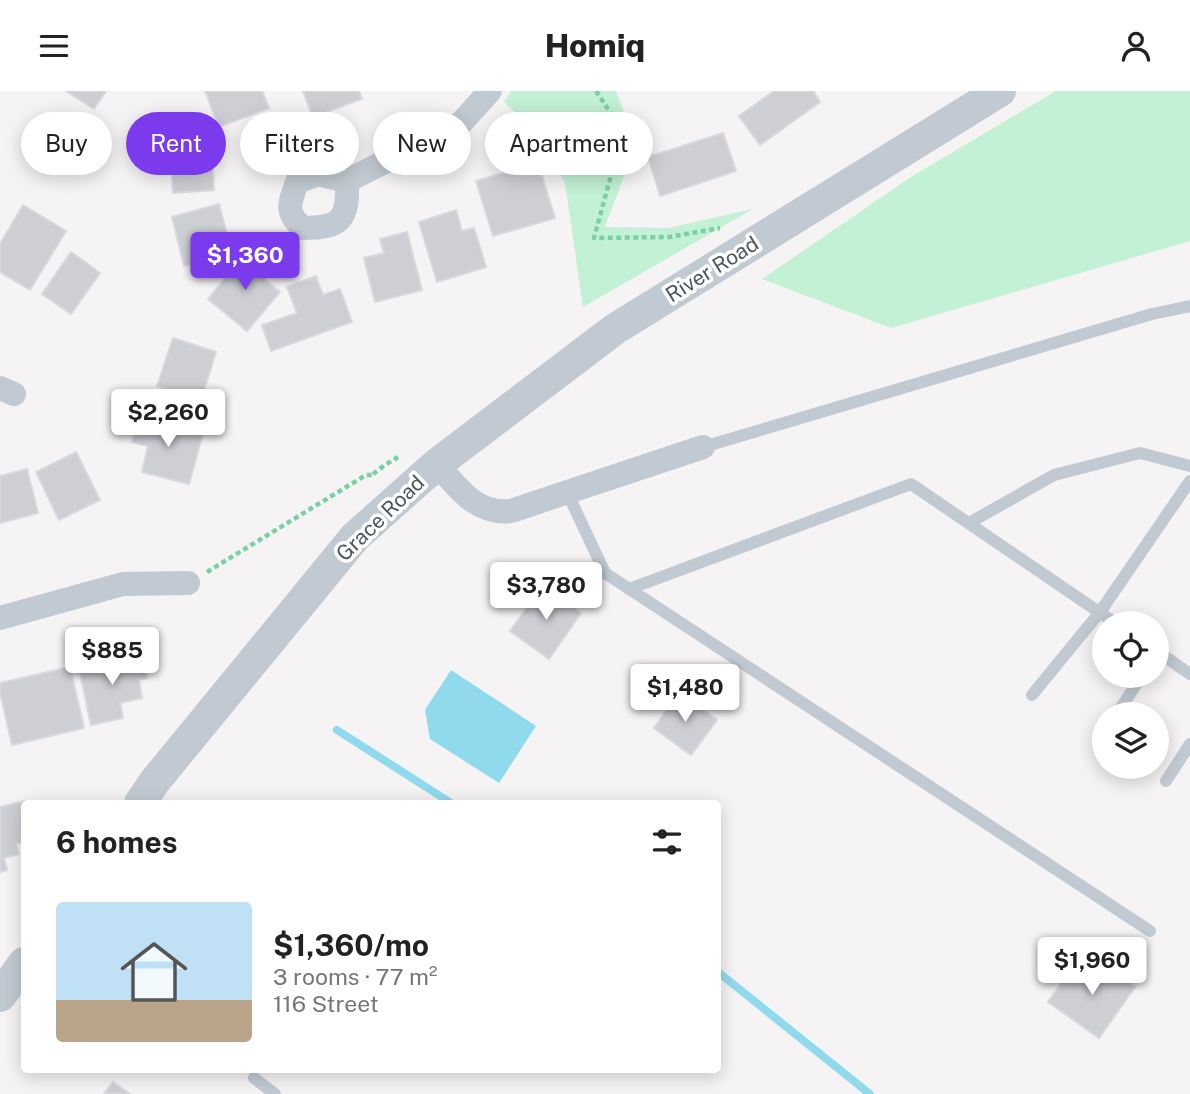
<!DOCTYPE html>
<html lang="en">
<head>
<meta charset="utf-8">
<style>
  body { margin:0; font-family:"Public Sans",sans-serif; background:#f2f2f2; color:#222; height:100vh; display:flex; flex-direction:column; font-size:26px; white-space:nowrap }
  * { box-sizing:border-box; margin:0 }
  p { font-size:23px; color:#767676 }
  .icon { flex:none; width:38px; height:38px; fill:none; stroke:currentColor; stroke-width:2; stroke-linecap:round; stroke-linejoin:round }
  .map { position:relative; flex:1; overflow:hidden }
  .details { position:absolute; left:21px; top:709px; width:700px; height:273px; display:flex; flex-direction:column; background:#fff; border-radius:7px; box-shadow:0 4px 18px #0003 }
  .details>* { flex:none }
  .top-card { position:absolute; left:21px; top:21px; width:700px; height:63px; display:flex; gap:14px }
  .controls { position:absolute; left:1092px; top:520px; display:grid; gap:14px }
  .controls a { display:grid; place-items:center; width:77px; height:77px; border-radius:50%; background:#fff; box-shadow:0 4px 18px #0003; font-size:35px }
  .price { position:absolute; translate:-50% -60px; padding:0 16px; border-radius:7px; background:#fff; color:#222; font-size:23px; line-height:46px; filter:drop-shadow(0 2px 4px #0008) }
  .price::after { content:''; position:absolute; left:50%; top:42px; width:21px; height:16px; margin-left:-10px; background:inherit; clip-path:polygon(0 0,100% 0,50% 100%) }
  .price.current { background:#7c3aed; color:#fff }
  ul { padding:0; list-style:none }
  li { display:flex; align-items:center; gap:21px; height:175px; padding:0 35px }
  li+li { border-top:2px solid #e0e0e0 }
  li span { display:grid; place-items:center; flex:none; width:196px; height:140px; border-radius:7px; color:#555 }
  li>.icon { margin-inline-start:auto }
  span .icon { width:84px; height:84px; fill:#fffc; stroke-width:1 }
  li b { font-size:30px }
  h2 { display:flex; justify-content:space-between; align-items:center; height:84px; padding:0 35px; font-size:30px }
  .tag { padding:0 24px; border-radius:32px; background:#fff; box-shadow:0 4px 18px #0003; font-size:24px; line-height:63px }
  .tag.current { background:#7c3aed; color:#fff }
  header { display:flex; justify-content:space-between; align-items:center; height:91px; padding:0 35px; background:#fff; font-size:32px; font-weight:800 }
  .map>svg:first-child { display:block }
  .green { fill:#c3f1d5 }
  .water { fill:#90daee }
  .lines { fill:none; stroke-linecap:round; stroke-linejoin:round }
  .stream { stroke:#90daee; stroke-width:8 }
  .building { fill:#cdcfd5; stroke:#d7d9de; stroke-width:2 }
  .path { stroke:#7ad0a6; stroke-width:4.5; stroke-dasharray:5 3.5; stroke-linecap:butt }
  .service { stroke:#c1cad2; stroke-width:12 }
  .minor { stroke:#c1cad2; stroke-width:24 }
  .tertiary { stroke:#c1cad2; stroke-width:32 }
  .labels { text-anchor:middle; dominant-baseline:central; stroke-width:7; stroke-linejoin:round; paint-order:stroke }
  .street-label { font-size:21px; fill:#4a5661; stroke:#fff }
</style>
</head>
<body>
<header><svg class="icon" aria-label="menu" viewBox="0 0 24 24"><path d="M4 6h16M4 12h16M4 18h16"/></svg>Homiq<svg class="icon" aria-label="person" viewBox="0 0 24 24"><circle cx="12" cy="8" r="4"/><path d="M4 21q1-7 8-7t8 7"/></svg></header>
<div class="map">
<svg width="1190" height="1003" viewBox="0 0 1190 1003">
  <rect width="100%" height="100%" fill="#f5f3f3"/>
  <g class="green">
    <path d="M 511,0 L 616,0 L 636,53 L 605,136 L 668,137 L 753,118 L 583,216 L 565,92 L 538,44 L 504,11 Z"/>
    <path d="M 1056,0 L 1190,0 L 1190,150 L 891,237 L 762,188 L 911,86 Z"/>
  </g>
  <path class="water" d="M 451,579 L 536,635 L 499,692 L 430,648 L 425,619 Z"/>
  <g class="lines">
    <g class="stream">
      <path d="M 337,639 L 451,712"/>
      <path d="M 718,881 L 870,1003"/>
    </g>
  </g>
  <g class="building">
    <path d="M 66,0 L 106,0 L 94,18 Z"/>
    <path d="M 205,0 L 262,0 L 269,17 L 219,36 Z"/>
    <path d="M 303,0 L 359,0 L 362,8 L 313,26 Z"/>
    <path d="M 774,0 L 813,0 L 820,11 L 760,54 L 739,25 Z"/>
    <path d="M 723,42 L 736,80 L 660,105 L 648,66 Z"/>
    <path d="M 211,49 L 214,99 L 173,102 L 170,51 Z"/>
    <path d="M 538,72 L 555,127 L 493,145 L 476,90 Z"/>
    <path d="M 219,113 L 232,163 L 184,175 L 172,126 Z"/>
    <path d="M 23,114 L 66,140 L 30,199 L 0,181 L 0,153 Z"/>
    <path d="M 456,119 L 462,140 L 474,137 L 486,176 L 437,191 L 419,131 Z"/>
    <path d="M 407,141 L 422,199 L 375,211 L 364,167 L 384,162 L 380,148 Z"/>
    <path d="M 247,160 L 271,181 L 265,189 L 280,201 L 247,240 L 208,208 Z"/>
    <path d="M 71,161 L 100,182 L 71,223 L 42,203 Z"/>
    <path d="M 316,185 L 323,204 L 340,198 L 352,231 L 271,260 L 262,234 L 297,222 L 287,196 Z"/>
    <path d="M 173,247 L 216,261 L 201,309 L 157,295 Z"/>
    <path d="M 139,325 L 203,342 L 189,393 L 142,381 L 148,355 L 132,351 Z"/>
    <path d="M 76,361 L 100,409 L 59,429 L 36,381 Z"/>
    <path d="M 27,378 L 38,422 L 0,432 L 0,385 Z"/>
    <path d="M 543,495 L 581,522 L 549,568 L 510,540 Z"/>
    <path d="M 142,563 L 147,587 L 139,589 L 142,607 L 120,612 L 123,627 L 91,634 L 79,577 Z"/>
    <path d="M 70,576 L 84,637 L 12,654 L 0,601 L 0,592 Z"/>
    <path d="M 679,602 L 717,629 L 691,664 L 654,637 Z"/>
    <path d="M 24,710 L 24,751 L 16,753 L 19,763 L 4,767 L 7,779 L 0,781 L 0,716 Z"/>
    <path d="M 1098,869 L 1135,896 L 1099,947 L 1048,911 L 1075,873 L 1088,883 Z"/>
    <path d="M 113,991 L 130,1003 L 104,1003 Z"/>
  </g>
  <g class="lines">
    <g class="path">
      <path d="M 596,0 L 614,27 L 619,55 L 594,147 L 669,146 L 720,137"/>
      <path d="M 373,383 L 385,374 L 398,366"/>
      <path d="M 207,481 L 366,384 L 374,384"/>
    </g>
    <g class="service">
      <path d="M 703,356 L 1152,223 L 1190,215"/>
      <path d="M 567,401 L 605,482 L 1150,840"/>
      <path d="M 969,432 L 1054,384 L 1140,362 L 1190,375"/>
      <path d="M 629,498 L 911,393 L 1115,532"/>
      <path d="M 1157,560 L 1190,583"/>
      <path d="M 1032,604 L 1100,521 L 1190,390"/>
      <path d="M 1117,623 L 1142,584"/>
      <path d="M 1166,690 L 1190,653"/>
      <path d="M 254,987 L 275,1003"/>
    </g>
    <g class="minor">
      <path d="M 347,90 C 348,127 343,137 303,137 C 284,121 290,112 297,91 L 318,83 L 347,90 L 461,32 L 490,0"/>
      <path d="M 0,297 L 14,303"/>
      <path d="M 437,373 C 458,397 476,424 511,420 L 703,356"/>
      <path d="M 0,527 L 123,493 L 188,492"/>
    </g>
    <g class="tertiary">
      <path d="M 140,712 L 155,690 L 355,446 L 437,373 L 615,238 L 1000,0"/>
      <path d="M 0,905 L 24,872"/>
    </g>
  </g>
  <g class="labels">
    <g class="street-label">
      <text transform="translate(712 178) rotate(-32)">River Road</text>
      <text transform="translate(380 427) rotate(-44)">Grace Road</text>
    </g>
  </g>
</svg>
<div class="controls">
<a><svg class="icon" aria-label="locate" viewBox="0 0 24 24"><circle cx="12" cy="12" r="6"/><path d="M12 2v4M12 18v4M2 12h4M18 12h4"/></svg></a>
<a><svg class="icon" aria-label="layers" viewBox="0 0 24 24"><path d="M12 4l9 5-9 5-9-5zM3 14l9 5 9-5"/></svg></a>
</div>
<b class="price current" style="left:245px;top:201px">$1,360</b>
<b class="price" style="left:168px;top:358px">$2,260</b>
<b class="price" style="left:546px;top:531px">$3,780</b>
<b class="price" style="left:112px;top:596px">$885</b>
<b class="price" style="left:685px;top:633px">$1,480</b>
<b class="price" style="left:1092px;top:906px">$1,960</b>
<div class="top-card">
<a class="tag">Buy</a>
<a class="tag current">Rent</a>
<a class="tag">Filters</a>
<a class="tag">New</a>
<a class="tag">Apartment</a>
</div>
<section class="details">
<h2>6 homes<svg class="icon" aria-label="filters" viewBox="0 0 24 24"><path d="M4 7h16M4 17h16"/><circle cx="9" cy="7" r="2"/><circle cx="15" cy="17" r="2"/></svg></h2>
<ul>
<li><span style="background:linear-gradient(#bfe0f5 70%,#b9a48a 0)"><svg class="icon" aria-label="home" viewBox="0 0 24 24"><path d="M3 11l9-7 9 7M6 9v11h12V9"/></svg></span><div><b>$1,360/mo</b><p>3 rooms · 77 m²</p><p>116 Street</p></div></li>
</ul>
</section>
</div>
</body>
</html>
